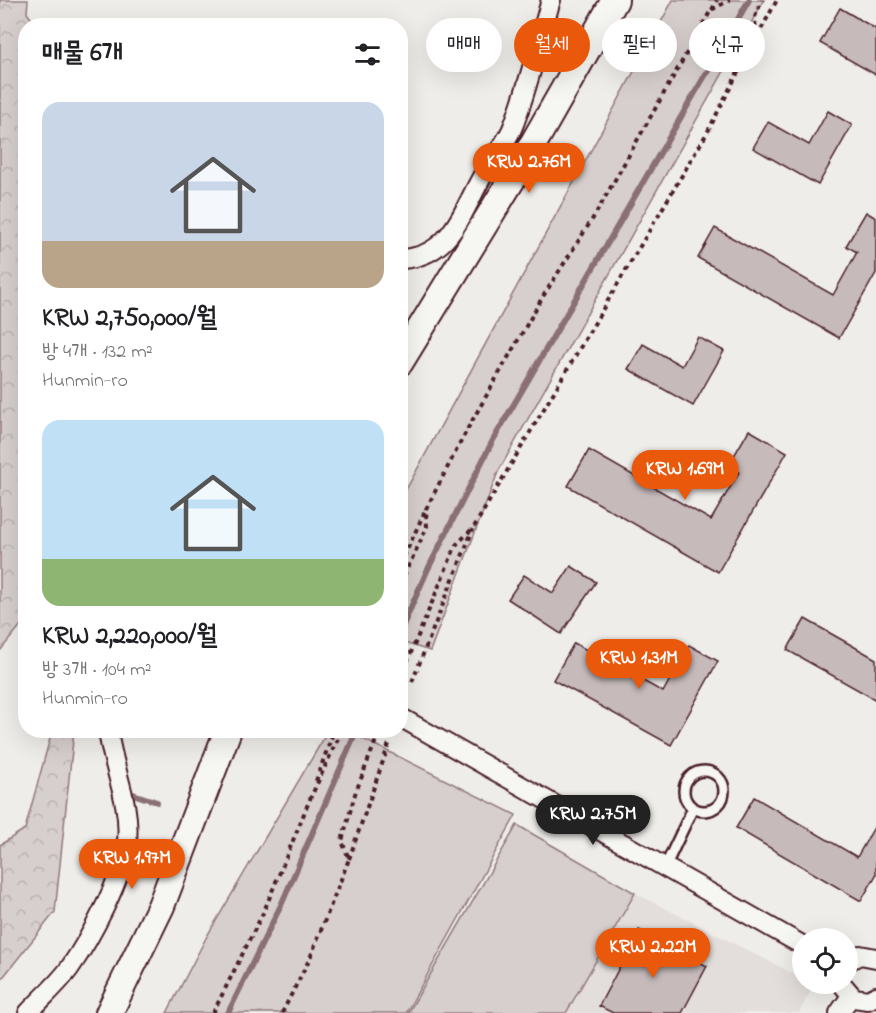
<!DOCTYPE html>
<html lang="ko">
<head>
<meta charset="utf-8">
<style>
  body { margin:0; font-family:"Indie Flower","Poor Story",sans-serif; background:#f6f6f6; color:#202124; height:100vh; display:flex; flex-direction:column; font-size:22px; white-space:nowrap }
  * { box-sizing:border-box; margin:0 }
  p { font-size:20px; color:#757577 }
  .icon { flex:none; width:33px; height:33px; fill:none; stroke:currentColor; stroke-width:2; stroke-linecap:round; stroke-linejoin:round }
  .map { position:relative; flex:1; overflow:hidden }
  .panel { position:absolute; left:18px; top:18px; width:390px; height:720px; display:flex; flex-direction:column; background:#fff; border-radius:24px; box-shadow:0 6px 24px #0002 }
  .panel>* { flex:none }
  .guide { position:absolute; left:426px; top:18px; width:360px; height:54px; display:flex; gap:12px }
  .fabs { position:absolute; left:792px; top:928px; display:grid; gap:12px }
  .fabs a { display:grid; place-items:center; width:66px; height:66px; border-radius:50%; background:#fff; box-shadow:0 6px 24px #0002; font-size:30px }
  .price { position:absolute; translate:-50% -51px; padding:0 14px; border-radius:21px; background:#ea580c; color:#fff; font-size:20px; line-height:39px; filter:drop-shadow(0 2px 3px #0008) }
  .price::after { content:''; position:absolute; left:50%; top:36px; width:18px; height:14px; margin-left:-9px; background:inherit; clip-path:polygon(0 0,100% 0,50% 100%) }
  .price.on { background:#222; color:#fff }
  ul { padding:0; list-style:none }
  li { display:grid; align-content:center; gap:12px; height:318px; padding:0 24px }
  li span { display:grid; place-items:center; height:186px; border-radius:18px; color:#555 }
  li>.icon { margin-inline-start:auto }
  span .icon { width:108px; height:108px; fill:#fffc; stroke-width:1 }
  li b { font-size:26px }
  h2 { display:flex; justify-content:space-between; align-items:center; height:72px; padding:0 24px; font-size:26px }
  .tag { padding:0 21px; border-radius:27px; background:#fff; box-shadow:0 6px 24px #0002; font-size:21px; line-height:54px }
  .tag.on { background:#ea580c; color:#fff }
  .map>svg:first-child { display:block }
  .built { fill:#e3dedc }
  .forest { fill:url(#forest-crowns); stroke:#90777c; stroke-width:1.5 }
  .park { fill:#d7cfce; stroke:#90777c; stroke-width:1.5 }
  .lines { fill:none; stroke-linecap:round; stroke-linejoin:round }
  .stream { stroke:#8a6f74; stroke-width:6 }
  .building { fill:#c6babb; stroke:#4a1f2b; stroke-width:1.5 }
  .lane-casing { stroke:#4a1f2b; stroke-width:14 }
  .street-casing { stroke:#4a1f2b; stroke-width:22 }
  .secondary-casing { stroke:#4a1f2b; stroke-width:30 }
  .path { stroke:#4a1f2b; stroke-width:4; stroke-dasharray:4.5 4.5; stroke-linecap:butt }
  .lane { stroke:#f6f6f2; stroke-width:9 }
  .street { stroke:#f6f6f2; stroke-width:18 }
  .secondary { stroke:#f6f6f2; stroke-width:26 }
</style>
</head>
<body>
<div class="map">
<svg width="876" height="1013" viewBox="0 0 876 1013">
  <defs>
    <pattern id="forest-crowns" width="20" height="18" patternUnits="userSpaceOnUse" patternTransform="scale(1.5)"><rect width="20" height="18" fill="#d7cfce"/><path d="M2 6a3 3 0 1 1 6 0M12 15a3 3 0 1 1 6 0" fill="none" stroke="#bab1b1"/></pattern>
  </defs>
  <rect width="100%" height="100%" fill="#efedea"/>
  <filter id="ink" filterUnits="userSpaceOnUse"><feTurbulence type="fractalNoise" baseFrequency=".0167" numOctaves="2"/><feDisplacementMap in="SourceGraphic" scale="12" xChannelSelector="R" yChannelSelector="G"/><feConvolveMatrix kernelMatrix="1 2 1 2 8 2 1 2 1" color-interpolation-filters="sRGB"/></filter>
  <g filter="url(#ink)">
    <path class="built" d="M 517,825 L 635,893 L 802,978 L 802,984 L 814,984 L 799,1013 L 408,1013 Z"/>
    <g class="forest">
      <path d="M 0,0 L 28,0 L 27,13 L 36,25 L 26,26 L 25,620 L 0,651 Z"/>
      <path d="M 52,731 L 74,731 L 55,912 L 0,981 L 0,845 L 25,829 Z"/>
    </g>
    <g class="park">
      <path d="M 673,0 L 764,0 L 498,472 L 430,651 L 401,642 L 401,499 Z"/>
      <path d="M 328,731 L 347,731 L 516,815 L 406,1013 L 167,1013 L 207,936 Z"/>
      <path d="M 517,825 L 635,893 L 566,1013 L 408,1013 Z"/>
    </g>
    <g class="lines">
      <g class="stream">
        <path d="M 400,632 L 427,571 L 492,442 L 749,0"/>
        <path d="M 133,794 L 157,802"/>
        <path d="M 228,1013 L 282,903 L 357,730"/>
      </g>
    </g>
    <g class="building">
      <path d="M 840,8 L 876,29 L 876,75 L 820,43 Z"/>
      <path d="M 828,111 L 852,125 L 818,185 L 753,148 L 768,122 L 809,145 Z"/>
      <path d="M 866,212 L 876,218 L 876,273 L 839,338 L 698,258 L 715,228 L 833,295 L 857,252 L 846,246 Z"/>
      <path d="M 698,337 L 724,351 L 693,406 L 628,369 L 643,344 L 682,366 Z"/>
      <path d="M 749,430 L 787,452 L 718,572 L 568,486 L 589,450 L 711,520 L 739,472 L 728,466 Z"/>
      <path d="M 571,566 L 596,582 L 561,634 L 508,599 L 524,575 L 553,593 Z"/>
      <path d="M 805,619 L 876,659 L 876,700 L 787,650 Z"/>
      <path d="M 574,643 L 663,692 L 689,645 L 718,661 L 671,745 L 553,680 Z"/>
      <path d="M 754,797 L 857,857 L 876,824 L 876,875 L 861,901 L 736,828 Z"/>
      <path d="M 639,930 L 707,966 L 682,1013 L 613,1013 L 599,1006 Z"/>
    </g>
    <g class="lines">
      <g class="lane-casing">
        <g id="lane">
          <circle cx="704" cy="791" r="20"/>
          <path d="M 665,867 L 693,808"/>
        </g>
      </g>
      <g class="street-casing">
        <g id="street">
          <path d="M 400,259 C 451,258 462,211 483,175 C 492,158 508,142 514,124 C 529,84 539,41 551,0"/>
          <path d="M 400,717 L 802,945"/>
          <path d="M 848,961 L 860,955 L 876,958"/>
          <path d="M 842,984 L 854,998 L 868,1000 L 876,996"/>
          <path d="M 28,1013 C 41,999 57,985 69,969 C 90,939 124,876 127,840 C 131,803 112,766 108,730"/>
          <path d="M 839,1013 L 851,996"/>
        </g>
      </g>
      <g class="secondary-casing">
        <g id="secondary">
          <path d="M 400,362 L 525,158 L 615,0"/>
          <path d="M 109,1013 L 161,906 L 228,730"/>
        </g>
      </g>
      <g class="path">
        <path d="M 712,10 L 717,0"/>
        <path d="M 757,37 L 777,0"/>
        <path d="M 400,565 L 425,511"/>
        <path d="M 400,584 L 427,527 L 426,509 L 468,428 L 542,298 L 595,215 L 711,10 L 730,0"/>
        <path d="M 400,679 L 456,545 L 474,527 L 707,133 L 756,37 L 755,17 L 762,0"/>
        <path d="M 412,682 L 473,529"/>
        <path d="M 316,781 L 334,730"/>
        <path d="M 349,859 L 390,741"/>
        <path d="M 213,1013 L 264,911 L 310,799 L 342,730"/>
        <path d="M 282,1013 L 310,958 L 349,859 L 342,841 L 355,794 L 380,730"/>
      </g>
      <use href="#lane" class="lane"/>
      <use href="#street" class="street"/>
      <use href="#secondary" class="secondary"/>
    </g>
  </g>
</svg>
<div class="fabs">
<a><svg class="icon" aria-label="locate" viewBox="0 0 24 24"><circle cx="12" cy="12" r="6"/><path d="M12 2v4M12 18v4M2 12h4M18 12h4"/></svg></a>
</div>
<b class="price" style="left:529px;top:194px">KRW 2.76M</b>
<b class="price" style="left:685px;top:501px">KRW 1.69M</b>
<b class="price" style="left:639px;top:690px">KRW 1.31M</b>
<b class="price on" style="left:593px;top:846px">KRW 2.75M</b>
<b class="price" style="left:132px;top:890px">KRW 1.97M</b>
<b class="price" style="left:653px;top:979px">KRW 2.22M</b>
<div class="guide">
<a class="tag">매매</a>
<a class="tag on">월세</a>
<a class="tag">필터</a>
<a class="tag">신규</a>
</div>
<section class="panel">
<h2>매물 6개<svg class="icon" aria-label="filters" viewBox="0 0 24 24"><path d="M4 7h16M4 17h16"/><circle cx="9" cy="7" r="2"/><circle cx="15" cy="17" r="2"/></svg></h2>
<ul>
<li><span style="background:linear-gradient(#c9d6e8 75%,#b9a48a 0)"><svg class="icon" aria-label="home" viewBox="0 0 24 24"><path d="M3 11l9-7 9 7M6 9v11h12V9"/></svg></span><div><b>KRW 2,750,000/월</b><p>방 4개 · 132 m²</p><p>Hunmin-ro</p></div></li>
<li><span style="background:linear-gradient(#bfe0f5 75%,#8fb573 0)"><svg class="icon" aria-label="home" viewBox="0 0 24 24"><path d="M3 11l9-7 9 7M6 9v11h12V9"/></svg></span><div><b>KRW 2,220,000/월</b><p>방 3개 · 104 m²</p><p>Hunmin-ro</p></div></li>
</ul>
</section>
</div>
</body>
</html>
